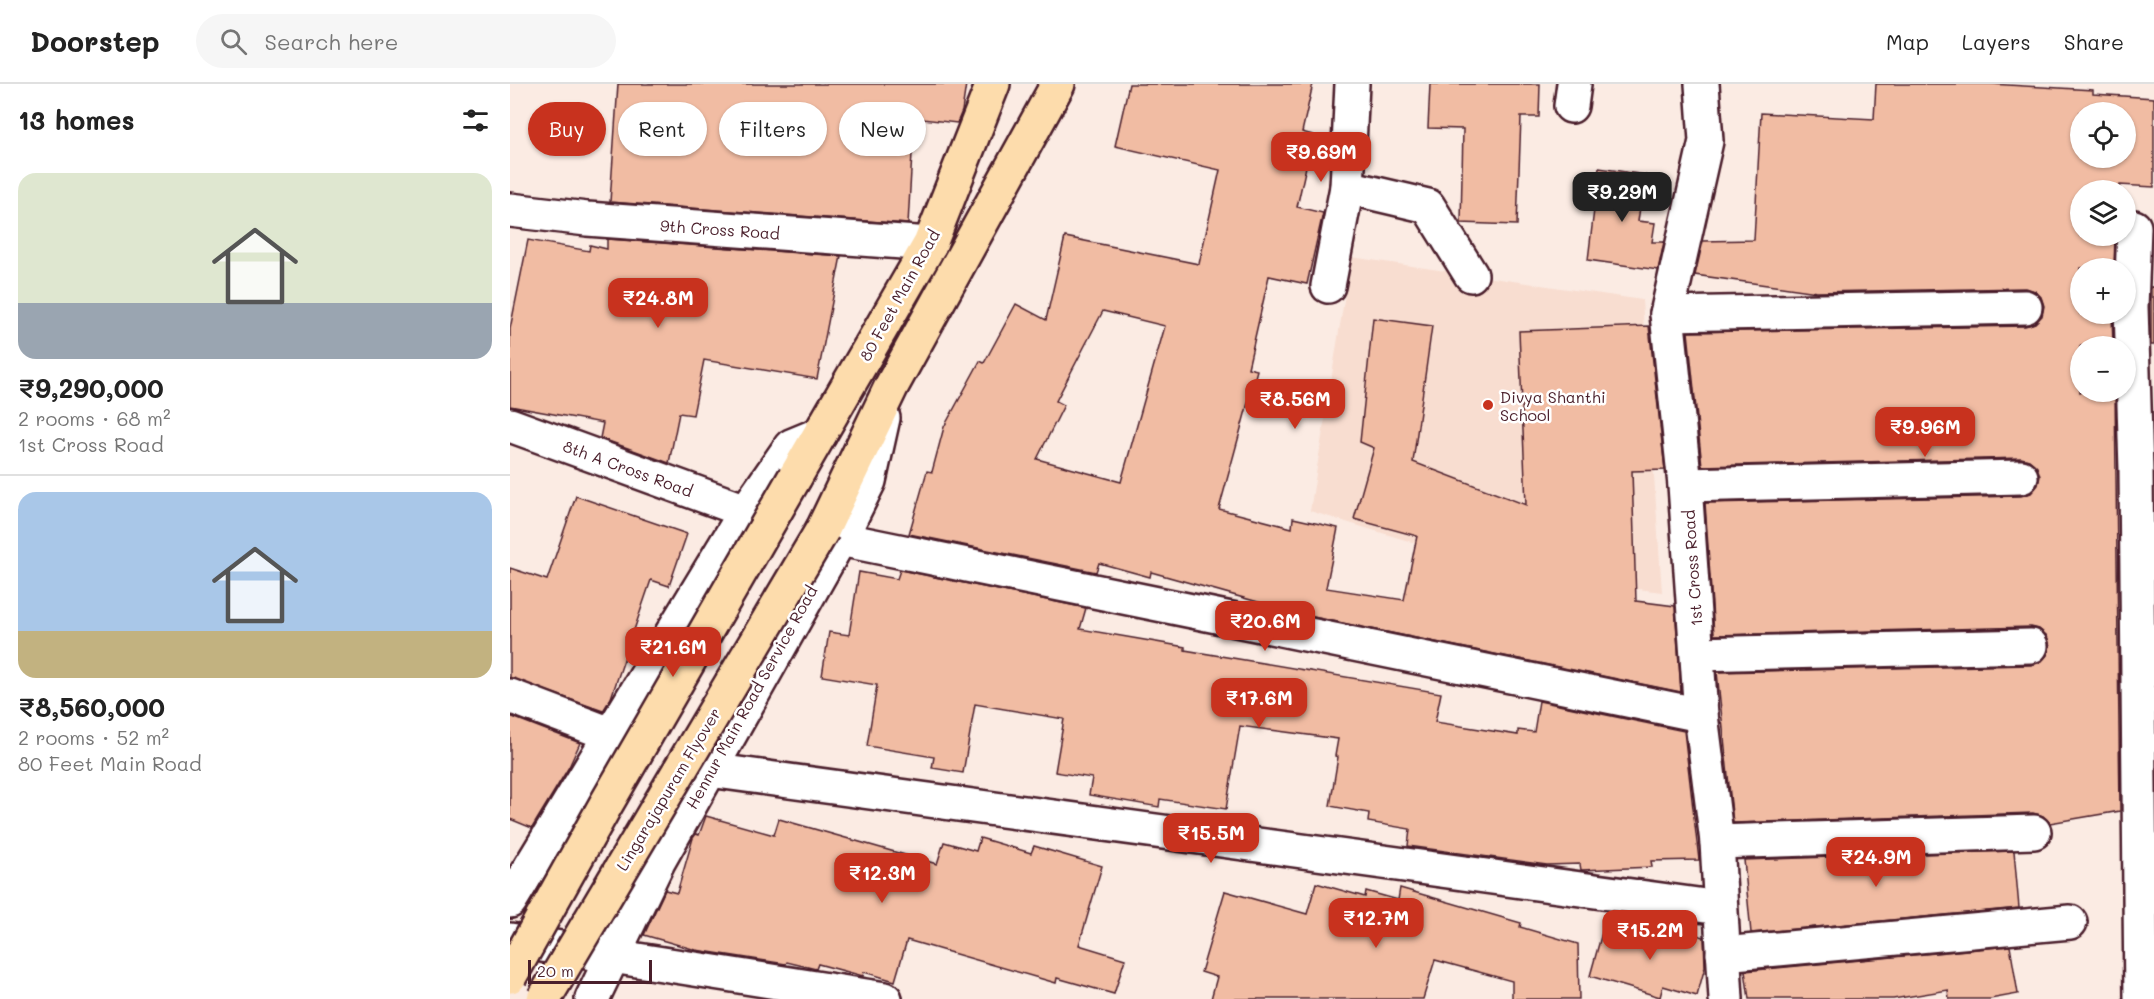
<!DOCTYPE html>
<html lang="en">
<head>
<meta charset="utf-8">
<style>
  body { margin:0; font-family:Mali,sans-serif; background:#f6f6f6; color:#222; height:100vh; display:flex; flex-direction:column; font-size:22px; white-space:nowrap }
  * { box-sizing:border-box; margin:0 }
  p { font-size:20px; color:#767676 }
  .icon { flex:none; width:33px; height:33px; fill:none; stroke:currentColor; stroke-width:2; stroke-linecap:round; stroke-linejoin:round }
  .map { position:relative; flex:1; overflow:hidden }
  .side { display:flex; flex-direction:column; background:#fff; width:510px }
  .side>* { flex:none }
  .hud { position:absolute; left:18px; top:18px; width:570px; height:54px; display:flex; gap:12px }
  .tools { position:absolute; left:1560px; top:18px; display:grid; gap:12px }
  .tools a { display:grid; place-items:center; width:66px; height:66px; border-radius:50%; background:#fff; box-shadow:0 2px 4px #0004; font-size:30px }
  .scale { position:absolute; left:18px; bottom:15px; width:124px; box-sizing:border-box; padding-left:6px; border:3px solid #4a1f2b; border-top:0; font-size:16px; line-height:21px; white-space:nowrap; color:#4a1f2b; -webkit-text-stroke:4px #fff; paint-order:stroke }
  .price { position:absolute; translate:-50% -51px; padding:0 14px; border-radius:12px; background:#c8321e; color:#fff; font-size:20px; line-height:39px; filter:drop-shadow(0 2px 3px #0008) }
  .price::after { content:''; position:absolute; left:50%; top:36px; width:18px; height:14px; margin-left:-9px; background:inherit; clip-path:polygon(0 0,100% 0,50% 100%) }
  .price.on { background:#222; color:#fff }
  ul { padding:0; list-style:none }
  li { display:grid; align-content:center; gap:12px; height:318px; padding:0 18px }
  li+li { border-top:2px solid #e0e0e0 }
  li span { display:grid; place-items:center; height:186px; border-radius:18px; color:#555 }
  li>.icon { margin-inline-start:auto }
  span .icon { width:108px; height:108px; fill:#fffc; stroke-width:1 }
  li b { font-size:26px }
  h2 { display:flex; justify-content:space-between; align-items:center; height:72px; padding:0 18px; font-size:26px }
  .chip { padding:0 21px; border-radius:27px; background:#fff; box-shadow:0 2px 4px #0004; font-size:21px; line-height:54px }
  .chip.on { background:#c8321e; color:#fff }
  header { display:flex; align-items:center; gap:36px; box-sizing:border-box; height:84px; padding:0 30px; background:#fff; border-bottom:2px solid #e0e0e0 }
  header strong { font-size:28px }
  nav { display:flex; gap:33px; margin-inline-start:auto; font-size:21px }
  .search { width:420px; height:54px; background:#f6f6f6; display:flex; align-items:center; gap:15px; box-sizing:border-box; padding:0 21px; border-radius:33px; color:#767676; font-size:22px }
  main { display:flex; flex:1; min-height:0 }
  .map>svg:first-child { display:block }
  .built { fill:#f8ddd0 }
  .building { fill:#f1bca3; stroke:#4a1f2b; stroke-width:1.5; fill-rule:evenodd }
  .lines { fill:none; stroke-linecap:round; stroke-linejoin:round }
  .minor-casing { stroke:#4a1f2b; stroke-width:38 }
  .tertiary-casing { stroke:#4a1f2b; stroke-width:38 }
  .primary-casing { stroke:#4a1f2b; stroke-width:38 }
  .minor { stroke:#fff; stroke-width:33 }
  .tertiary { stroke:#fff; stroke-width:33 }
  .primary { stroke:#fddcac; stroke-width:33 }
  .primary-bridge-casing { stroke:#4a1f2b; stroke-width:38; stroke-linecap:butt }
  .primary-bridge { stroke:#fddcac; stroke-width:33 }
  .poi-dot { fill:#c8321e; stroke:#fff; stroke-width:2 }
  .labels { text-anchor:middle; dominant-baseline:central; stroke-width:5; stroke-linejoin:round; paint-order:stroke }
  .street-label { font-size:16px; fill:#4a1f2b; stroke:#fff }
  .poi-label { font-size:16px; fill:#4a1f2b; stroke:#fff; text-anchor:start }
</style>
</head>
<body>
<header>
<strong>Doorstep</strong>
<div class="search"><svg class="icon" aria-label="search" viewBox="0 0 24 24"><circle cx="10" cy="10" r="6"/><path d="M15 15l6 6"/></svg>Search here</div>
<nav><a>Map</a><a>Layers</a><a>Share</a></nav>
</header>
<main>
<section class="side">
<h2>13 homes<svg class="icon" aria-label="filters" viewBox="0 0 24 24"><path d="M4 7h16M4 17h16"/><circle cx="9" cy="7" r="2"/><circle cx="15" cy="17" r="2"/></svg></h2>
<ul>
<li><span style="background:linear-gradient(#dfe7d0 70%,#9aa5b1 0)"><svg class="icon" aria-label="home" viewBox="0 0 24 24"><path d="M3 11l9-7 9 7M6 9v11h12V9"/></svg></span><div><b>₹9,290,000</b><p>2 rooms · 68 m²</p><p>1st Cross Road</p></div></li>
<li><span style="background:linear-gradient(#a9c7e8 75%,#c2b280 0)"><svg class="icon" aria-label="home" viewBox="0 0 24 24"><path d="M3 11l9-7 9 7M6 9v11h12V9"/></svg></span><div><b>₹8,560,000</b><p>2 rooms · 52 m²</p><p>80 Feet Main Road</p></div></li>
</ul>
</section>
<div class="map">
<svg width="1644" height="915" viewBox="0 0 1644 915">
  <rect width="100%" height="100%" fill="#fbebe3"/>
  <filter id="ink" filterUnits="userSpaceOnUse"><feTurbulence type="fractalNoise" baseFrequency=".0167" numOctaves="2"/><feDisplacementMap in="SourceGraphic" scale="12" xChannelSelector="R" yChannelSelector="G"/><feConvolveMatrix kernelMatrix="1 2 1 2 8 2 1 2 1" color-interpolation-filters="sRGB"/></filter>
  <g filter="url(#ink)">
    <path class="built" d="M 841,173 L 1132,216 L 1152,508 L 1007,490 L 800,427 Z"/>
    <g class="building">
      <path d="M 108,0 L 456,0 L 452,27 L 447,39 L 404,34 L 398,140 L 100,118 Z"/>
      <path d="M 619,0 L 803,0 L 792,48 L 803,51 L 787,123 L 813,129 L 797,200 L 759,192 L 738,284 L 747,286 L 709,425 L 782,444 L 783,434 L 828,444 L 816,504 L 894,516 L 907,452 L 844,435 L 864,364 L 850,358 L 863,234 L 922,242 L 903,378 L 1016,421 L 1009,247 L 1139,242 L 1155,386 L 1122,387 L 1126,517 L 1165,522 L 1171,608 L 798,532 L 641,488 L 640,493 L 589,479 L 586,488 L 399,450 L 417,387 L 422,388 L 434,343 L 470,277 L 474,279 L 506,220 L 536,236 L 555,153 L 689,180 L 710,86 L 605,62 ZM 593,227 L 655,242 L 611,398 L 527,375 L 554,321 L 546,317 Z"/>
      <path d="M 920,0 L 1030,0 L 1029,33 L 1011,33 L 1007,141 L 951,139 L 953,45 L 918,44 Z"/>
      <path d="M 1366,0 L 1481,0 L 1583,6 L 1583,10 L 1644,14 L 1644,103 L 1610,101 L 1610,106 L 1570,106 L 1570,152 L 1605,152 L 1604,184 L 1570,184 L 1570,230 L 1602,230 L 1603,262 L 1570,262 L 1570,308 L 1605,308 L 1610,727 L 1540,739 L 1533,732 L 1523,729 L 1223,739 L 1207,588 L 1521,581 L 1531,578 L 1537,571 L 1540,562 L 1537,552 L 1529,545 L 1521,543 L 1204,551 L 1195,419 L 1511,412 L 1521,409 L 1528,401 L 1530,392 L 1527,383 L 1519,376 L 1511,374 L 1192,382 L 1178,248 L 1515,242 L 1525,239 L 1532,232 L 1534,222 L 1531,213 L 1525,207 L 1515,204 L 1307,208 L 1185,191 L 1193,157 L 1244,156 L 1251,29 L 1364,35 ZM 1570,28 L 1616,28 L 1616,74 L 1570,74 Z"/>
      <path d="M 1089,84 L 1135,91 L 1128,137 L 1145,139 L 1142,158 L 1154,158 L 1148,186 L 1078,176 Z"/>
      <path d="M 97,155 L 331,172 L 307,295 L 194,276 L 183,331 L 169,329 L 159,379 L 90,354 L 93,339 L 0,322 L 0,245 L 18,156 L 79,167 L 80,161 L 97,165 Z"/>
      <rect x="1641" y="203" width="3" height="58"/>
      <path d="M 66,412 L 177,450 L 159,502 L 141,496 L 101,614 L 93,627 L 0,594 L 0,484 L 37,496 Z"/>
      <path d="M 390,486 L 576,524 L 570,545 L 675,563 L 675,566 L 931,609 L 925,638 L 1008,651 L 1008,646 L 1024,648 L 1029,617 L 1174,647 L 1189,776 L 1141,777 L 1142,783 L 1071,786 L 1070,780 L 1037,781 L 898,762 L 900,745 L 858,738 L 859,729 L 820,722 L 828,673 L 825,672 L 828,655 L 730,642 L 716,725 L 650,715 L 649,723 L 579,711 L 582,694 L 545,688 L 554,635 L 465,620 L 453,689 L 422,684 L 424,673 L 357,662 L 367,601 L 312,592 L 319,548 L 339,551 L 349,488 L 387,495 Z"/>
      <path d="M 0,632 L 70,659 L 59,683 L 22,744 L 0,735 Z"/>
      <path d="M 196,732 L 264,751 L 269,735 L 427,780 L 434,758 L 466,767 L 470,754 L 521,769 L 524,762 L 592,782 L 569,861 L 615,875 L 604,910 L 547,894 L 546,899 L 397,856 L 385,897 L 354,888 L 353,892 L 308,880 L 306,885 L 277,878 L 276,880 L 186,866 L 134,851 L 155,806 L 167,809 L 183,754 L 186,750 L 189,751 Z"/>
      <path d="M 1504,767 L 1509,824 L 1241,849 L 1234,776 Z"/>
      <path d="M 806,799 L 855,813 L 856,807 L 888,816 L 890,804 L 1011,839 L 1010,843 L 1068,860 L 1069,915 L 1002,915 L 1002,897 L 925,876 L 913,915 L 701,915 L 707,893 L 691,888 L 715,807 L 797,830 Z"/>
      <path d="M 1095,838 L 1169,859 L 1173,847 L 1194,853 L 1195,883 L 1187,912 L 1153,902 L 1150,913 L 1080,892 Z"/>
      <path d="M 1500,862 L 1508,910 L 1480,915 L 1439,915 L 1438,906 L 1383,915 L 1239,915 L 1235,887 Z"/>
    </g>
    <g class="lines">
      <g class="minor-casing">
        <g id="minor">
          <path d="M 1192,0 L 1196,57 L 1157,230 L 1175,401 L 1191,631 L 1207,758 L 1216,915"/>
          <path d="M 1061,22 L 1064,0"/>
          <path d="M 837,103 L 918,122 L 961,191"/>
          <path d="M 0,126 L 77,135 L 420,160"/>
          <path d="M 1624,143 L 1621,223 L 1626,386 L 1631,915"/>
          <path d="M 818,202 L 837,103 L 842,0"/>
          <path d="M 1157,230 L 1515,223"/>
          <path d="M 0,341 L 236,427"/>
          <path d="M 1175,401 L 1511,393"/>
          <path d="M 330,455 L 1191,631"/>
          <path d="M 1188,570 L 1521,562"/>
          <path d="M 0,612 L 100,650"/>
          <path d="M 199,686 L 1210,824"/>
          <path d="M 1207,758 L 1524,748"/>
          <path d="M 0,856 L 375,915"/>
          <path d="M 1213,870 L 1560,838"/>
        </g>
      </g>
      <g class="tertiary-casing">
        <g id="tertiary">
          <path d="M 0,817 L 236,427 L 281,362 L 310,350"/>
          <path d="M 82,915 L 148,778 L 330,455 L 359,397 L 373,334"/>
        </g>
      </g>
      <g class="primary-casing">
        <g id="primary">
          <path d="M 285,393 L 420,160 L 483,0"/>
          <path d="M 313,445 L 381,303 L 548,0"/>
        </g>
      </g>
      <use href="#minor" class="minor"/>
      <use href="#tertiary" class="tertiary"/>
      <use href="#primary" class="primary"/>
      <g class="primary-bridge-casing">
        <g id="primary-bridge">
          <path d="M 0,892 L 95,722 L 285,393"/>
          <path d="M 34,915 L 313,445"/>
        </g>
      </g>
      <use href="#primary-bridge" class="primary-bridge"/>
    </g>
  </g>
  <circle class="poi-dot" cx="978" cy="321" r="6"/>
  <g class="labels">
    <g class="street-label">
      <text transform="translate(210 145) rotate(4)">9th Cross Road</text>
      <text transform="translate(389 211) rotate(-61)">80 Feet Main Road</text>
      <text transform="translate(118 384) rotate(20)">8th A Cross Road</text>
      <text transform="translate(1182 484) rotate(-94)">1st Cross Road</text>
      <text transform="translate(241 613) rotate(-61)">Hennur Main Road Service Road</text>
      <text transform="translate(158 705) rotate(-59)">Lingarajapuram Flyover</text>
    </g>
    <g class="poi-label">
      <text x="990" y="312">Divya Shanthi<tspan x="990" dy="18">School</tspan></text>
    </g>
  </g>
</svg>
<div class="tools">
<a><svg class="icon" aria-label="locate" viewBox="0 0 24 24"><circle cx="12" cy="12" r="6"/><path d="M12 2v4M12 18v4M2 12h4M18 12h4"/></svg></a>
<a><svg class="icon" aria-label="layers" viewBox="0 0 24 24"><path d="M12 4l9 5-9 5-9-5zM3 14l9 5 9-5"/></svg></a>
<a>+</a>
<a>−</a>
</div>
<div class="scale">20 m</div>
<b class="price" style="left:811px;top:99px">₹9.69M</b>
<b class="price on" style="left:1112px;top:139px">₹9.29M</b>
<b class="price" style="left:148px;top:245px">₹24.8M</b>
<b class="price" style="left:785px;top:346px">₹8.56M</b>
<b class="price" style="left:1415px;top:374px">₹9.96M</b>
<b class="price" style="left:755px;top:568px">₹20.6M</b>
<b class="price" style="left:163px;top:594px">₹21.6M</b>
<b class="price" style="left:749px;top:645px">₹17.6M</b>
<b class="price" style="left:701px;top:780px">₹15.5M</b>
<b class="price" style="left:1366px;top:804px">₹24.9M</b>
<b class="price" style="left:372px;top:820px">₹12.3M</b>
<b class="price" style="left:866px;top:865px">₹12.7M</b>
<b class="price" style="left:1140px;top:877px">₹15.2M</b>
<div class="hud">
<a class="chip on">Buy</a>
<a class="chip">Rent</a>
<a class="chip">Filters</a>
<a class="chip">New</a>
</div>
</div>
</main>
</body>
</html>
